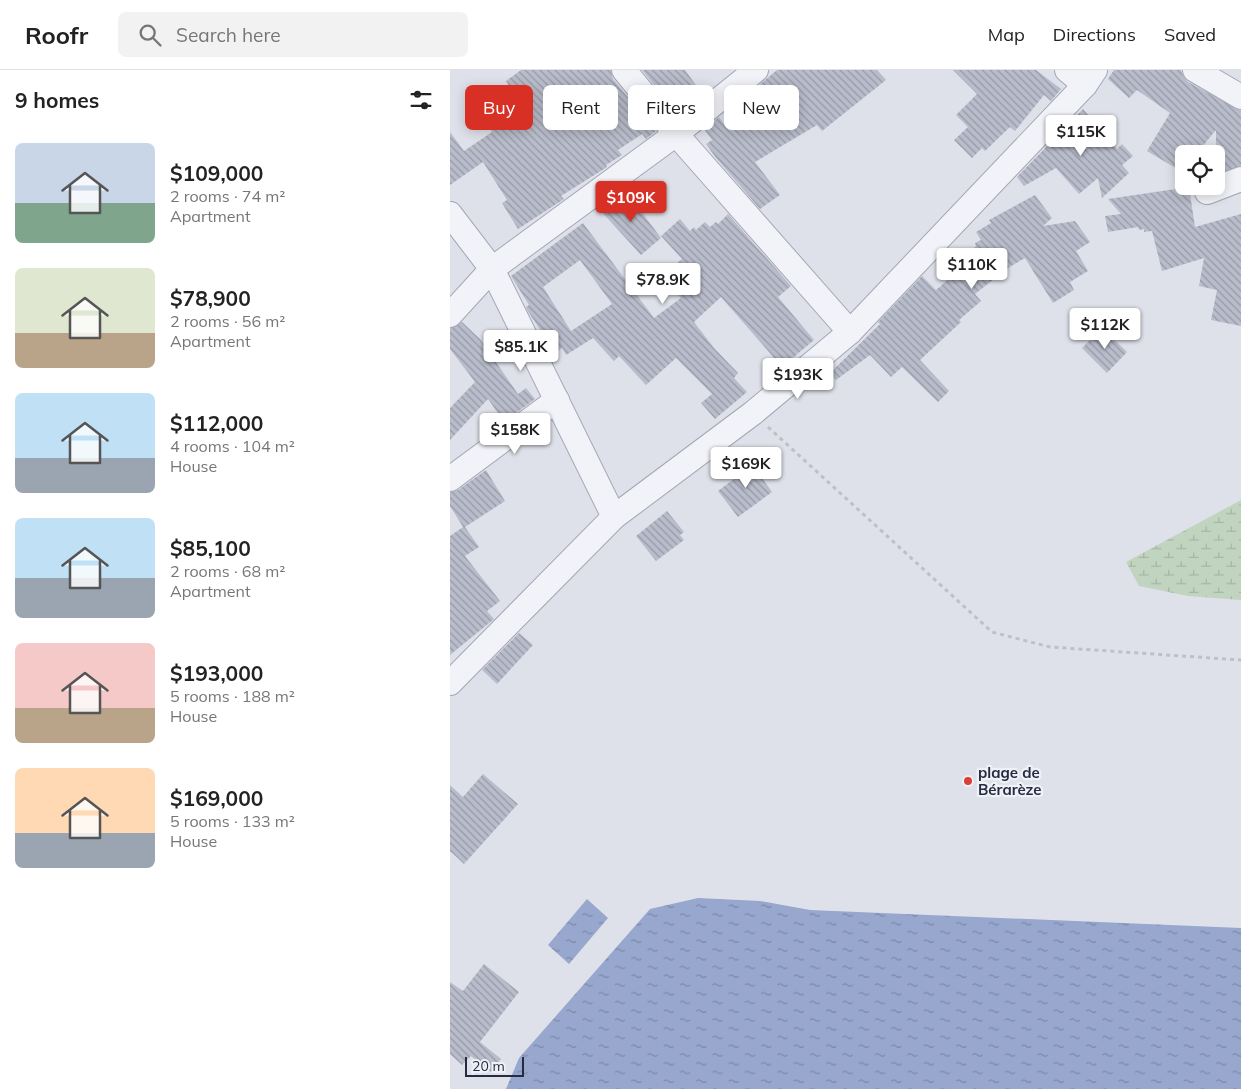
<!DOCTYPE html>
<html lang="en">
<head>
<meta charset="utf-8">
<style>
  body { margin:0; font-family:Mulish,sans-serif; background:#f2f2f2; color:#222; height:100vh; display:flex; flex-direction:column; font-size:19px; white-space:nowrap }
  * { box-sizing:border-box; margin:0 }
  p { font-size:16px; color:#767676 }
  .icon { flex:none; width:28px; height:28px; fill:none; stroke:currentColor; stroke-width:2; stroke-linecap:round; stroke-linejoin:round }
  .map { position:relative; flex:1; overflow:hidden }
  .sheet { display:flex; flex-direction:column; background:#fff; width:450px }
  .sheet>* { flex:none }
  .banner { position:absolute; left:15px; top:15px; width:475px; height:45px; display:flex; gap:10px }
  .buttons { position:absolute; left:725px; top:75px; display:grid; gap:10px }
  .buttons a { display:grid; place-items:center; width:50px; height:50px; border-radius:8px; background:#fff; box-shadow:0 2px 12px #0003; font-size:25px }
  .scale { position:absolute; left:15px; bottom:12px; width:59px; box-sizing:border-box; padding-left:5px; border:2px solid #262b42; border-top:0; font-size:14px; line-height:18px; white-space:nowrap; color:#262b42; -webkit-text-stroke:4px #eff1f7; paint-order:stroke }
  .price { position:absolute; translate:-50% -42px; padding:0 11px; border-radius:5px; background:#fff; color:#222; font-size:16px; line-height:32px; filter:drop-shadow(0 1px 2px #0008) }
  .price::after { content:''; position:absolute; left:50%; top:30px; width:15px; height:11px; margin-left:-8px; background:inherit; clip-path:polygon(0 0,100% 0,50% 100%) }
  .price.on { background:#d93025; color:#fff }
  ul { padding:0; list-style:none }
  li { display:flex; align-items:center; gap:15px; height:125px; padding:0 15px }
  li span { display:grid; place-items:center; flex:none; width:140px; height:100px; border-radius:8px; color:#555 }
  li>.icon { margin-inline-start:auto }
  span .icon { width:60px; height:60px; fill:#fffc; stroke-width:1 }
  li b { font-size:21px }
  h2 { display:flex; justify-content:space-between; align-items:center; height:60px; padding:0 15px; font-size:21px }
  .pill { padding:0 18px; border-radius:8px; background:#fff; box-shadow:0 2px 12px #0003; font-size:18px; line-height:45px }
  .pill.on { background:#d93025; color:#fff }
  header { display:flex; align-items:center; gap:30px; box-sizing:border-box; height:70px; padding:0 25px; background:#fff; border-bottom:1px solid #e0e0e0 }
  header strong { font-size:24px }
  nav { display:flex; gap:28px; margin-inline-start:auto; font-size:18px }
  .search { width:350px; height:45px; background:#f2f2f2; display:flex; align-items:center; gap:12px; box-sizing:border-box; padding:0 18px; border-radius:8px; color:#767676; font-size:19px }
  main { display:flex; flex:1; min-height:0 }
  .map>svg:first-child { display:block }
  .wetland { fill:url(#wetland-marsh) }
  .water { fill:url(#water-ripples) }
  .building { fill:url(#building-back-hatch); fill-rule:evenodd }
  .lines { fill:none; stroke-linecap:round; stroke-linejoin:round }
  .minor-casing { stroke:#a4a7b4; stroke-width:26 }
  .path { stroke:#bdbfc9; stroke-width:3; stroke-dasharray:4 4; stroke-linecap:butt }
  .minor { stroke:#f2f3f8; stroke-width:24 }
  .poi-dot { fill:#da3f39; stroke:#eff1f7; stroke-width:2 }
  .labels { text-anchor:middle; dominant-baseline:central; stroke-width:4.5; stroke-linejoin:round; paint-order:stroke }
  .poi-label { font-size:15px; font-weight:bold; fill:#262b42; stroke:#eff1f7; text-anchor:start }
</style>
</head>
<body>
<header>
<strong>Roofr</strong>
<div class="search"><svg class="icon" aria-label="search" viewBox="0 0 24 24"><circle cx="10" cy="10" r="6"/><path d="M15 15l6 6"/></svg>Search here</div>
<nav><a>Map</a><a>Directions</a><a>Saved</a></nav>
</header>
<main>
<section class="sheet">
<h2>9 homes<svg class="icon" aria-label="filters" viewBox="0 0 24 24"><path d="M4 7h16M4 17h16"/><circle cx="9" cy="7" r="2"/><circle cx="15" cy="17" r="2"/></svg></h2>
<ul>
<li><span style="background:linear-gradient(#c9d6e8 60%,#7fa58c 0)"><svg class="icon" aria-label="home" viewBox="0 0 24 24"><path d="M3 11l9-7 9 7M6 9v11h12V9"/></svg></span><div><b>$109,000</b><p>2 rooms · 74 m²</p><p>Apartment</p></div></li>
<li><span style="background:linear-gradient(#dfe7d0 65%,#b9a48a 0)"><svg class="icon" aria-label="home" viewBox="0 0 24 24"><path d="M3 11l9-7 9 7M6 9v11h12V9"/></svg></span><div><b>$78,900</b><p>2 rooms · 56 m²</p><p>Apartment</p></div></li>
<li><span style="background:linear-gradient(#bfe0f5 65%,#9aa5b1 0)"><svg class="icon" aria-label="home" viewBox="0 0 24 24"><path d="M3 11l9-7 9 7M6 9v11h12V9"/></svg></span><div><b>$112,000</b><p>4 rooms · 104 m²</p><p>House</p></div></li>
<li><span style="background:linear-gradient(#bfe0f5 60%,#9aa5b1 0)"><svg class="icon" aria-label="home" viewBox="0 0 24 24"><path d="M3 11l9-7 9 7M6 9v11h12V9"/></svg></span><div><b>$85,100</b><p>2 rooms · 68 m²</p><p>Apartment</p></div></li>
<li><span style="background:linear-gradient(#f6c9c9 65%,#b9a48a 0)"><svg class="icon" aria-label="home" viewBox="0 0 24 24"><path d="M3 11l9-7 9 7M6 9v11h12V9"/></svg></span><div><b>$193,000</b><p>5 rooms · 188 m²</p><p>House</p></div></li>
<li><span style="background:linear-gradient(#ffd9b3 65%,#9aa5b1 0)"><svg class="icon" aria-label="home" viewBox="0 0 24 24"><path d="M3 11l9-7 9 7M6 9v11h12V9"/></svg></span><div><b>$169,000</b><p>5 rooms · 133 m²</p><p>House</p></div></li>
</ul>
</section>
<div class="map">
<svg width="791" height="1019" viewBox="0 0 791 1019">
  <defs>
    <pattern id="wetland-marsh" width="20" height="14" patternUnits="userSpaceOnUse" patternTransform="scale(1.25)"><rect width="20" height="14" fill="#c1d4bf"/><path d="M1 5h8M5 5V1M11 12h8M15 12V8" fill="none" stroke="#a6b6a5"/></pattern>
    <pattern id="water-ripples" width="26" height="14" patternUnits="userSpaceOnUse" patternTransform="scale(1.25)"><rect width="26" height="14" fill="#97a7cd"/><path d="M2 4q2-2 4 0t4 0M15 11q2-2 4 0t4 0" fill="none" stroke="#7b88a8"/></pattern>
    <pattern id="building-back-hatch" width="6" height="6" patternUnits="userSpaceOnUse" patternTransform="scale(1.25)"><rect width="6" height="6" fill="#b9bcca"/><path d="M-1 5l2 2M0 0l6 6M5-1l2 2" fill="none" stroke="#9699a6"/></pattern>
  </defs>
  <rect width="100%" height="100%" fill="#dfe1ea"/>
  <path class="wetland" d="M 791,430 L 791,530 L 738,526 L 689,516 L 676,492 Z"/>
  <g class="water">
    <path d="M 248,828 L 310,831 L 360,840 L 791,858 L 791,1019 L 56,1019 L 69,988 L 200,839 Z"/>
    <path d="M 137,829 L 158,848 L 119,894 L 98,875 Z"/>
  </g>
  <g class="building">
    <path d="M 71,0 L 161,0 L 163,9 L 206,61 L 196,69 L 192,64 L 168,80 L 172,85 L 156,95 L 157,97 L 111,126 L 114,129 L 68,159 L 52,133 L 57,130 L 33,92 L 0,115 L 0,62 L 14,81 L 42,62 L 40,59 L 58,46 L 52,37 L 60,31 L 57,28 L 64,23 L 56,11 Z"/>
    <path d="M 192,0 L 235,0 L 251,22 L 225,41 Z"/>
    <path d="M 327,0 L 427,0 L 436,10 L 372,61 L 367,55 L 305,92 L 330,125 L 310,139 L 266,88 L 256,74 L 262,70 L 254,59 L 269,47 L 277,58 L 319,33 L 308,16 Z"/>
    <path d="M 503,0 L 586,0 L 611,19 L 601,31 L 594,25 L 565,61 L 560,57 L 535,81 L 532,78 L 522,88 L 504,70 L 518,57 L 506,45 L 527,24 Z"/>
    <path d="M 664,0 L 731,0 L 733,6 L 738,12 L 791,41 L 791,96 L 766,104 L 766,60 L 746,84 L 734,84 L 734,103 L 697,81 L 720,43 L 687,20 L 679,28 L 658,9 Z"/>
    <path d="M 633,39 L 667,79 L 672,74 L 683,86 L 672,95 L 679,103 L 652,128 L 648,108 L 629,124 L 606,98 L 574,116 L 567,107 Z"/>
    <path d="M 739,117 L 745,157 L 791,144 L 791,256 L 761,250 L 767,220 L 749,216 L 754,188 L 712,201 L 702,161 L 694,162 L 694,159 L 689,160 L 688,157 L 658,162 L 655,146 L 671,144 L 658,129 Z"/>
    <path d="M 176,121 L 211,168 L 191,185 L 150,140 Z"/>
    <path d="M 585,125 L 602,148 L 593,156 L 625,151 L 640,172 L 626,181 L 638,201 L 620,212 L 624,220 L 603,233 L 575,188 L 558,198 L 525,224 L 531,231 L 509,250 L 511,252 L 470,290 L 499,321 L 488,332 L 452,297 L 441,307 L 420,285 L 386,310 L 380,303 L 430,254 L 428,252 L 472,206 L 486,220 L 517,193 L 515,190 L 520,185 L 519,183 L 526,176 L 525,173 L 531,170 L 526,162 L 541,153 L 539,150 Z"/>
    <path d="M 278,144 L 341,216 L 328,227 L 364,270 L 332,297 L 271,227 L 244,252 L 264,278 L 288,303 L 284,308 L 297,322 L 265,349 L 251,333 L 262,324 L 226,288 L 196,315 L 169,286 L 164,291 L 143,268 L 116,285 L 112,278 L 105,282 L 77,240 L 76,237 L 79,235 L 61,206 L 133,153 L 204,248 L 231,228 L 211,207 L 232,189 L 211,166 L 230,149 L 240,161 L 244,157 L 246,160 L 255,152 L 260,157 L 266,152 L 268,154 ZM 130,190 L 162,234 L 121,261 L 93,217 Z"/>
    <path d="M 12,252 L 30,269 L 68,324 L 76,318 L 85,329 L 54,352 L 38,329 L 0,370 L 0,338 L 25,312 L 0,279 L 0,258 Z"/>
    <path d="M 652,258 L 677,282 L 657,303 L 632,278 Z"/>
    <path d="M 309,390 L 318,402 L 311,407 L 322,422 L 288,447 L 268,421 Z"/>
    <path d="M 36,400 L 55,431 L 15,457 L 29,477 L 15,486 L 50,531 L 37,541 L 44,549 L 0,585 L 0,466 L 13,457 L 0,436 L 0,422 L 8,420 Z"/>
    <path d="M 217,441 L 234,462 L 230,465 L 234,470 L 206,491 L 186,466 Z"/>
    <path d="M 69,563 L 83,575 L 47,614 L 32,600 Z"/>
    <path d="M 33,704 L 68,734 L 14,794 L 0,781 L 0,715 L 13,727 Z"/>
    <path d="M 34,894 L 69,922 L 30,972 L 51,989 L 41,1002 L 21,986 L 12,995 L 0,984 L 0,912 L 13,921 Z"/>
  </g>
  <g class="lines">
    <g class="minor-casing">
      <g id="minor">
        <path d="M 174,0 L 226,64 L 400,262"/>
        <path d="M 617,0 L 635,15"/>
        <path d="M 745,0 L 791,27"/>
        <path d="M 757,122 L 791,109"/>
        <path d="M 0,144 L 42,199 L 164,447"/>
        <path d="M 0,245 L 42,199 L 226,64 L 306,0"/>
        <path d="M 0,409 L 107,330"/>
        <path d="M 0,613 L 164,447 L 303,343 L 400,262 L 635,15 L 645,0"/>
      </g>
    </g>
    <path class="path" d="M 318,357 L 542,562 L 600,577 L 791,590"/>
    <use href="#minor" class="minor"/>
  </g>
  <circle class="poi-dot" cx="518" cy="711" r="5"/>
  <g class="labels">
    <g class="poi-label">
      <text x="528" y="702">plage de<tspan x="528" dy="17">Bérarèze</tspan></text>
    </g>
  </g>
</svg>
<div class="buttons">
<a><svg class="icon" aria-label="locate" viewBox="0 0 24 24"><circle cx="12" cy="12" r="6"/><path d="M12 2v4M12 18v4M2 12h4M18 12h4"/></svg></a>
</div>
<div class="scale">20 m</div>
<b class="price" style="left:631px;top:87px">$115K</b>
<b class="price on" style="left:181px;top:153px">$109K</b>
<b class="price" style="left:522px;top:220px">$110K</b>
<b class="price" style="left:213px;top:235px">$78.9K</b>
<b class="price" style="left:655px;top:280px">$112K</b>
<b class="price" style="left:71px;top:302px">$85.1K</b>
<b class="price" style="left:348px;top:330px">$193K</b>
<b class="price" style="left:65px;top:385px">$158K</b>
<b class="price" style="left:296px;top:419px">$169K</b>
<div class="banner">
<a class="pill on">Buy</a>
<a class="pill">Rent</a>
<a class="pill">Filters</a>
<a class="pill">New</a>
</div>
</div>
</main>
</body>
</html>
